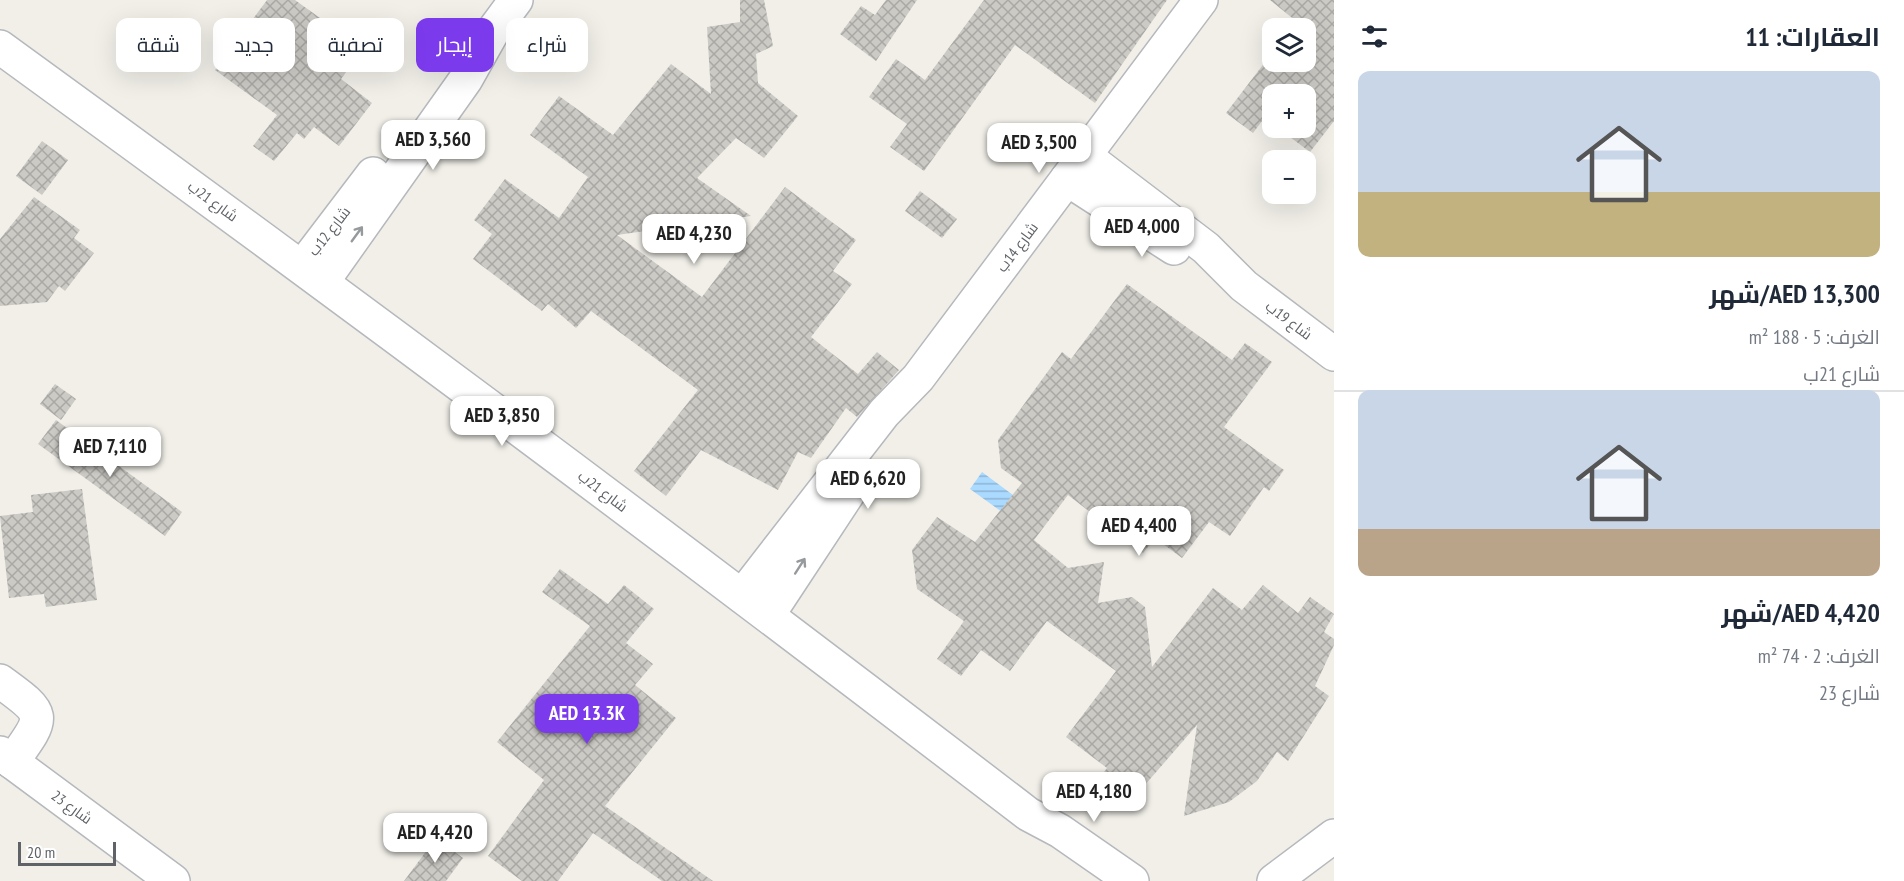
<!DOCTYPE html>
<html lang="ar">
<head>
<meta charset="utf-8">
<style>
  body { margin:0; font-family:"PT Sans Narrow",Cairo,sans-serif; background:#f2f2f3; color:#1f2937; direction:rtl; height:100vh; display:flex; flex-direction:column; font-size:22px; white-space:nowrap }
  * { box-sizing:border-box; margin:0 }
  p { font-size:20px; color:#747a83 }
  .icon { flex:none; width:33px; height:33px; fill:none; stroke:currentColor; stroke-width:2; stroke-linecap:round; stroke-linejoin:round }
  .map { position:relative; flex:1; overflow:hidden; direction:ltr }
  .sheet { display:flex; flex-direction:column; background:#fff; width:570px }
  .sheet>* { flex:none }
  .top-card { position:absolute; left:18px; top:18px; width:570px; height:54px; direction:rtl; display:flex; gap:12px }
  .buttons { position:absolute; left:1262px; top:18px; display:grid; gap:12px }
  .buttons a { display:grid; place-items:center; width:54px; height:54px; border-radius:12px; background:#fff; box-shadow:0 6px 24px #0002; font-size:30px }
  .scale { position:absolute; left:18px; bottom:15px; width:98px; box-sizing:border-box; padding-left:6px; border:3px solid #5f6368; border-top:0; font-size:16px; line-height:21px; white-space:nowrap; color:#5f6368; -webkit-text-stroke:4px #fff; paint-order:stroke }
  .price { position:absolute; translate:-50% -51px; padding:0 14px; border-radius:12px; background:#fff; color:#222; font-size:20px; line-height:39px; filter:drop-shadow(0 2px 3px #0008) }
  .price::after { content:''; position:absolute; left:50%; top:36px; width:18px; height:14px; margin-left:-9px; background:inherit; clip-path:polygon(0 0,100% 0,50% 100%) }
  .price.active { background:#7c3aed; color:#fff }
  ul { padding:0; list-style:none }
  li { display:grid; align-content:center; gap:12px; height:318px; padding:0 24px }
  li+li { border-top:2px solid #e0e1e3 }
  li span { display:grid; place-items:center; height:186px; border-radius:12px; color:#555 }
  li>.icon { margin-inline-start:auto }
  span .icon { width:108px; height:108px; fill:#fffc; stroke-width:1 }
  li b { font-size:26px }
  h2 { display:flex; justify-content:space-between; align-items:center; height:72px; padding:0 24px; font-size:26px }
  .chip { padding:0 21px; border-radius:12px; background:#fff; box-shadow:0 6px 24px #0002; font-size:21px; line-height:54px }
  .chip.active { background:#7c3aed; color:#fff }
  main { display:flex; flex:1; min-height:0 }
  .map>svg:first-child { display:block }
  .water { fill:url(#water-rules) }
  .building { fill:url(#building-cross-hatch) }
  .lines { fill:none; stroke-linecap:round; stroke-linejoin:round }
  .minor-casing { stroke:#b5b8bc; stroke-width:36 }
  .minor { stroke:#fff; stroke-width:33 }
  .oneway { stroke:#979a9d }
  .labels { text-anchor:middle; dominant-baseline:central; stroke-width:6; stroke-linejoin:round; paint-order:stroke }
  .street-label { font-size:15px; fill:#5f6368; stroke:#fff }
</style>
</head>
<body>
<main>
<section class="sheet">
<h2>العقارات: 11<svg class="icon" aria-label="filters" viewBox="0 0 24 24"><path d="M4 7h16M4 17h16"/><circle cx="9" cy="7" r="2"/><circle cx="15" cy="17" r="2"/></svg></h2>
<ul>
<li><span style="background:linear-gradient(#c9d6e8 65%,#c2b280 0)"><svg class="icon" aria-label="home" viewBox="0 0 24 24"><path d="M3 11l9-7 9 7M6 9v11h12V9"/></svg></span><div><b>AED 13,300/شهر</b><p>الغرف: 5 · 188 m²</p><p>شارع 21ب</p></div></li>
<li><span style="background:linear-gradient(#c9d6e8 75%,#b9a48a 0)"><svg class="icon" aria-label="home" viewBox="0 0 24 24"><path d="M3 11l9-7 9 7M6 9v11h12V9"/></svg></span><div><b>AED 4,420/شهر</b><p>الغرف: 2 · 74 m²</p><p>شارع 23</p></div></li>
</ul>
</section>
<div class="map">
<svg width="1334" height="881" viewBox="0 0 1334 881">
  <defs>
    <pattern id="water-rules" width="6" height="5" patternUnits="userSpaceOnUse" patternTransform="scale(1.5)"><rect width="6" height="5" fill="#aadaff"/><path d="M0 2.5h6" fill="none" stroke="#8eb4d2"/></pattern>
    <pattern id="building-cross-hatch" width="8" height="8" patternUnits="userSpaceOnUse" patternTransform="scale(1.5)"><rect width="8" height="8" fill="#cccac5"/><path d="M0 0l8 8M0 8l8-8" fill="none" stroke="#a9a8a4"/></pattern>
  </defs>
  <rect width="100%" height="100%" fill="#f1efe8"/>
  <path class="water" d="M 982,472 L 1021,501 L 1009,517 L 970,489 Z"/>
  <g class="building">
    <path d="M 267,0 L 295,0 L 363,49 L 341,79 L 372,103 L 339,146 L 314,127 L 304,139 L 297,133 L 274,161 L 253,146 L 277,115 L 215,70 Z"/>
    <path d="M 740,0 L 764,0 L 773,46 L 756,54 L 758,83 L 798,116 L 764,158 L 736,138 L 697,178 L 751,216 L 617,235 L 702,297 L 785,187 L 856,240 L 833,271 L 852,284 L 811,337 L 858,374 L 877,352 L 899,370 L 857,417 L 846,408 L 811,458 L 798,452 L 778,490 L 701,450 L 666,496 L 634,471 L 698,390 L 591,311 L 576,328 L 548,304 L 542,311 L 473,259 L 492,234 L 474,220 L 505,179 L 559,218 L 588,177 L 530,135 L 559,96 L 613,135 L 671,64 L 711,94 L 707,27 L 740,22 Z"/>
    <path d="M 886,0 L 917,0 L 876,61 L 840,34 L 861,6 L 875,15 Z"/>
    <path d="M 984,0 L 1167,0 L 1095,103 L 1015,45 L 924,171 L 890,147 L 907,124 L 869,97 L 896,59 L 925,80 Z"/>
    <path d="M 1270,0 L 1334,0 L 1334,121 L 1310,152 L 1278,128 L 1305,128 L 1305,94 L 1272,94 L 1272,123 L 1265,117 L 1253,133 L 1226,113 L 1272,53 L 1272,62 L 1305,62 L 1305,28 L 1291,28 L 1296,21 Z"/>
    <path d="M 42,141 L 68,160 L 42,195 L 16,176 Z"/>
    <path d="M 920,191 L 957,219 L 942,238 L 905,211 Z"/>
    <path d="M 34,197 L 80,230 L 74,238 L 94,253 L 65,291 L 59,286 L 47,302 L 0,306 L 0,239 Z"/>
    <path d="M 1127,284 L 1232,360 L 1245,343 L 1272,362 L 1224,427 L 1284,470 L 1269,491 L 1264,487 L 1230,536 L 1209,522 L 1182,558 L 1155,538 L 1143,553 L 1068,495 L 1034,540 L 1068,568 L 1104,562 L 1098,603 L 1132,597 L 1145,607 L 1152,667 L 1213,588 L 1242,610 L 1263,585 L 1298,613 L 1310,597 L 1334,614 L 1324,632 L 1334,639 L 1334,645 L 1315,686 L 1329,696 L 1288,761 L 1277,752 L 1257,781 L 1229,802 L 1184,816 L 1197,725 L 1131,801 L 1101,776 L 1107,768 L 1066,737 L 1116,671 L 1047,621 L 1010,671 L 981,650 L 961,676 L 937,659 L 964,621 L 917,589 L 912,550 L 937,517 L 975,542 L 1022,483 L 1001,468 L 998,440 L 1062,352 L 1071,359 Z"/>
    <path d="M 55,384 L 76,399 L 61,420 L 40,404 Z"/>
    <path d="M 56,420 L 182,512 L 165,536 L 38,444 Z"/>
    <path d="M 82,489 L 97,600 L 46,607 L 44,594 L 9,598 L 0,516 L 33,512 L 31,495 Z"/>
    <path d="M 560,569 L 608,604 L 624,585 L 654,609 L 626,643 L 653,664 L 635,685 L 676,718 L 605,806 L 713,881 L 662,881 L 593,833 L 558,881 L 522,881 L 488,856 L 544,780 L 497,742 L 590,626 L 542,592 Z"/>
    <path d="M 436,838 L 463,858 L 446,881 L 404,881 Z"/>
  </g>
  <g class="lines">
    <g class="minor-casing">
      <g id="minor">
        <path d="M 0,47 C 346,298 689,554 1028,814 L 1060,831 L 1132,881"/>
        <path d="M 1085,156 L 1206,248 L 1244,286 L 1334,354"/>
        <path d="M 1067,179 L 1174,248"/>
        <path d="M 303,266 L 373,174"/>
        <path d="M 323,281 L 466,79 L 493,31 L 516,0"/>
        <path d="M 742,596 L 884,413 L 918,378 L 1201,0"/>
        <path d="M 768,615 L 849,492"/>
        <path d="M 0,681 C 47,715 46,715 12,762"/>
        <path d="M 0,753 L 173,881"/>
        <path d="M 1274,881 L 1334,836"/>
      </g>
    </g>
    <use href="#minor" class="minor"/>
  </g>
  <defs><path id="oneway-shaft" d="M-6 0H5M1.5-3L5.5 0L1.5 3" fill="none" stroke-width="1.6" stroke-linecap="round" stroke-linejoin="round" transform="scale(1.5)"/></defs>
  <g class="oneway">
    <use href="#oneway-shaft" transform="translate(357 234) rotate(-54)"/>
    <use href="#oneway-shaft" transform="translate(800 566) rotate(-57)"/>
  </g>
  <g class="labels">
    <g class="street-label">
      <text transform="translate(213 201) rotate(36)">شارع 21ب</text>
      <text transform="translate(329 231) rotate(-52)">شارع 12ب</text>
      <text transform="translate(1017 247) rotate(-53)">شارع 14ب</text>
      <text transform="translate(1289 320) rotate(37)">شاع 19ب</text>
      <text transform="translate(603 491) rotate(37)">شارع 21ب</text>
      <text transform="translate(72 807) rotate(36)">شارع 23</text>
    </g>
  </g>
</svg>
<div class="buttons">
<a><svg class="icon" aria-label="layers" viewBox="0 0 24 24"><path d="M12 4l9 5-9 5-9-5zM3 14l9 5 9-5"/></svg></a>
<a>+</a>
<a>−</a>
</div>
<div class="scale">20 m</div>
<b class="price" style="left:433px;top:171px">AED 3,560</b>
<b class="price" style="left:1039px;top:174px">AED 3,500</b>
<b class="price" style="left:1142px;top:258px">AED 4,000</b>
<b class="price" style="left:694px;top:265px">AED 4,230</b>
<b class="price" style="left:502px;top:447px">AED 3,850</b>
<b class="price" style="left:110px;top:478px">AED 7,110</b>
<b class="price" style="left:868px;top:510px">AED 6,620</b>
<b class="price" style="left:1139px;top:557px">AED 4,400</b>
<b class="price active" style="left:587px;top:745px">AED 13.3K</b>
<b class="price" style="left:1094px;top:823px">AED 4,180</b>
<b class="price" style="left:435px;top:864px">AED 4,420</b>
<div class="top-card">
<a class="chip">شراء</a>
<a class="chip active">إيجار</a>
<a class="chip">تصفية</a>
<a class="chip">جديد</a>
<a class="chip">شقة</a>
</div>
</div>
</main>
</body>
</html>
